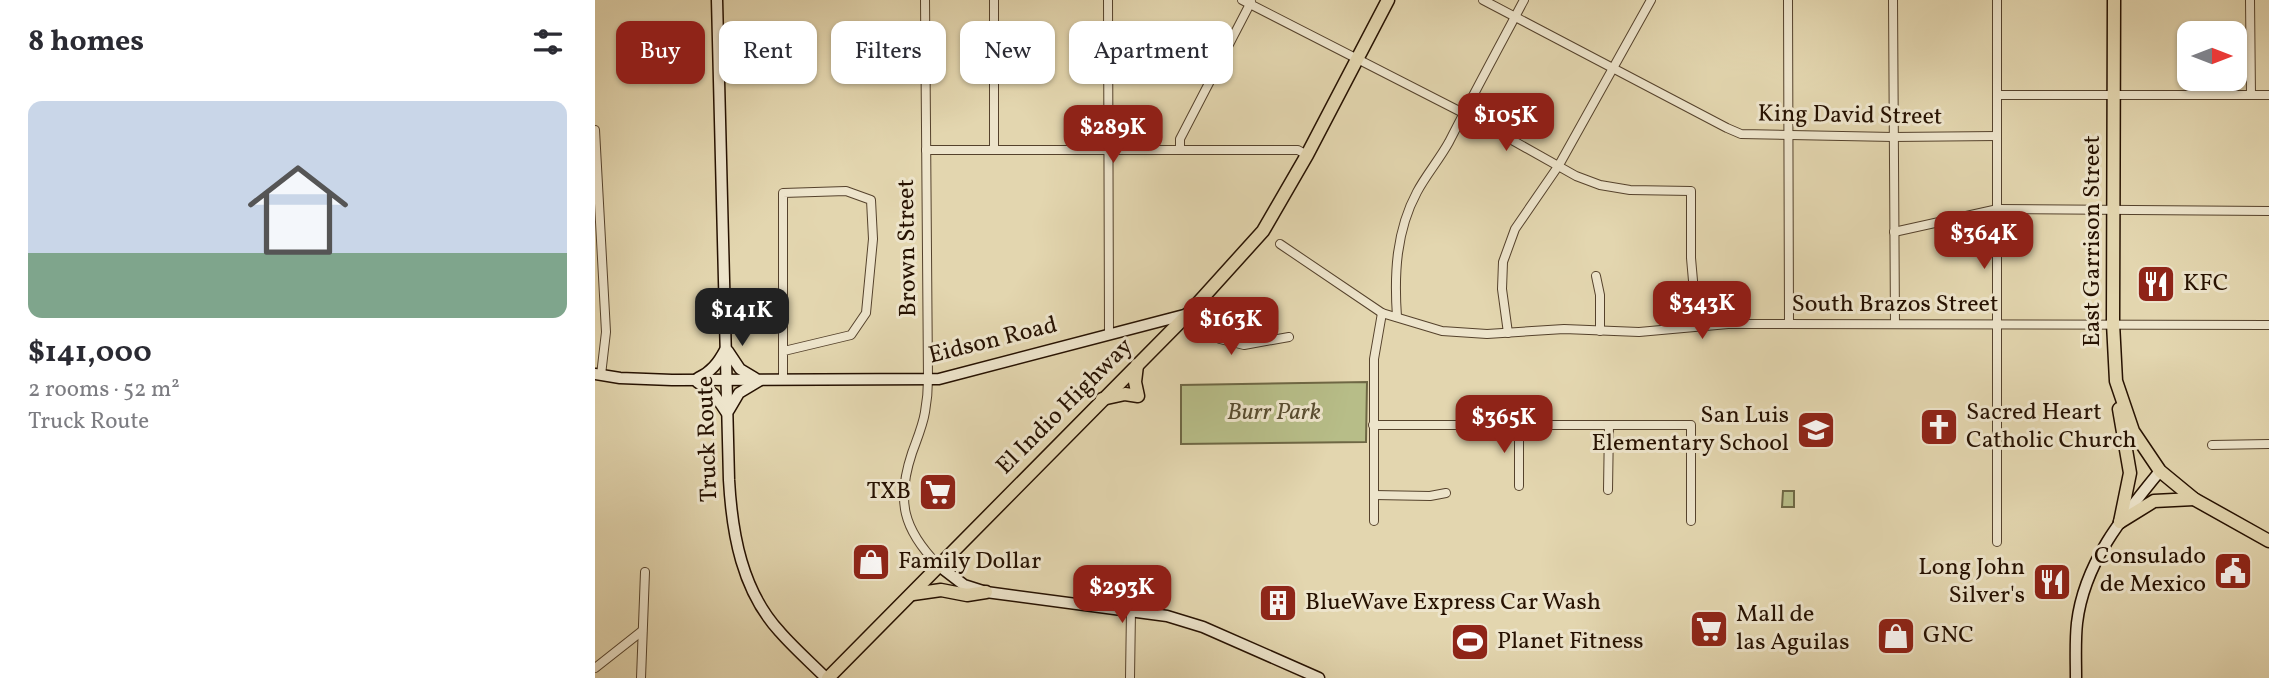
<!DOCTYPE html>
<html lang="en">
<head>
<meta charset="utf-8">
<style>
  body { margin:0; font-family:Vollkorn,serif; background:#f7f7f7; color:#2b2b33; height:100vh; display:flex; flex-direction:column; font-size:26px; white-space:nowrap }
  * { box-sizing:border-box; margin:0 }
  p { font-size:23px; color:#7c7c81 }
  .icon { flex:none; width:38px; height:38px; fill:none; stroke:currentColor; stroke-width:2; stroke-linecap:round; stroke-linejoin:round }
  .map { position:relative; flex:1; overflow:hidden }
  .drawer { display:flex; flex-direction:column; background:#fff; width:595px }
  .drawer>* { flex:none }
  .top-card { position:absolute; left:21px; top:21px; width:665px; height:63px; display:flex; gap:14px }
  .needle { width:46px; rotate:90deg }
  .buttons { position:absolute; left:1582px; top:21px; display:grid; gap:14px }
  .buttons a { display:grid; place-items:center; width:70px; height:70px; border-radius:14px; background:#fff; box-shadow:0 2px 5px #0004; font-size:35px }
  .price { position:absolute; translate:-50% -60px; padding:0 16px; border-radius:14px; background:#8f2418; color:#fff; font-size:23px; line-height:46px; filter:drop-shadow(0 2px 4px #0008) }
  .price::after { content:''; position:absolute; left:50%; top:42px; width:21px; height:16px; margin-left:-10px; background:inherit; clip-path:polygon(0 0,100% 0,50% 100%) }
  .price.on { background:#222; color:#fff }
  ul { padding:0; list-style:none }
  li { display:grid; align-content:center; gap:14px; height:371px; padding:0 28px }
  li+li { border-top:2px solid #e1e1e2 }
  li span { display:grid; place-items:center; height:217px; border-radius:14px; color:#555 }
  li>.icon { margin-inline-start:auto }
  span .icon { width:126px; height:126px; fill:#fffc; stroke-width:1 }
  li b { font-size:30px }
  h2 { display:flex; justify-content:space-between; align-items:center; height:84px; padding:0 28px; font-size:30px }
  .pill { padding:0 24px; border-radius:14px; background:#fff; box-shadow:0 2px 5px #0004; font-size:24px; line-height:63px }
  .pill.on { background:#8f2418; color:#fff }
  main { display:flex; flex:1; min-height:0 }
  .map>svg:first-child { display:block }
  .green { fill:#b7bd88; stroke:#6e6744; stroke-width:2 }
  .lines { fill:none; stroke-linecap:round; stroke-linejoin:round }
  .street-casing { stroke:#55422c; stroke-width:10 }
  .secondary-casing { stroke:#261101; stroke-width:13 }
  .primary-casing { stroke:#261101; stroke-width:15 }
  .street { stroke:#ede4cb; stroke-width:8 }
  .secondary { stroke:#ede4cb; stroke-width:10 }
  .primary { stroke:#e3d6af; stroke-width:12 }
  .labels { text-anchor:middle; dominant-baseline:central; stroke-width:6; stroke-linejoin:round; paint-order:stroke }
  .street-label { font-size:24px; fill:#261101; stroke:#ede4cb }
  .poi-label { font-size:24px; fill:#261101; stroke:#ede4cb; text-anchor:start }
  .park-label { font-size:24px; font-style:italic; fill:#594d30; stroke:#ede4cb }
</style>
</head>
<body>
<main>
<section class="drawer">
<h2>8 homes<svg class="icon" aria-label="filters" viewBox="0 0 24 24"><path d="M4 7h16M4 17h16"/><circle cx="9" cy="7" r="2"/><circle cx="15" cy="17" r="2"/></svg></h2>
<ul>
<li><span style="background:linear-gradient(#c9d6e8 70%,#7fa58c 0)"><svg class="icon" aria-label="home" viewBox="0 0 24 24"><path d="M3 11l9-7 9 7M6 9v11h12V9"/></svg></span><div><b>$141,000</b><p>2 rooms · 52 m²</p><p>Truck Route</p></div></li>
</ul>
</section>
<div class="map">
<svg width="1674" height="678" viewBox="0 0 1674 678">
  <rect width="100%" height="100%" fill="#e3d6af"/>
  <filter id="stains"><feTurbulence type="fractalNoise" baseFrequency=".00286" numOctaves="4"/><feColorMatrix values="0 0 0 0 .2 0 0 0 0 .09 0 0 0 0 .02 0 0 0 .5 -.17"/></filter>
  <radialGradient id="worn" r=".72"><stop offset=".6" stop-color="#630" stop-opacity="0"/><stop offset="1" stop-color="#630" stop-opacity=".3"/></radialGradient>
  <g class="green">
    <path d="M 772,382 L 771,442 L 586,444 L 586,385 Z"/>
    <path d="M 1188,491 L 1199,491 L 1199,507 L 1187,507 Z"/>
  </g>
  <g class="lines">
    <g class="street-casing">
      <g id="street">
        <path d="M 330,0 L 333,379 C 333,390 332,401 330,412 C 328,425 322,439 317,453 C 301,501 308,529 343,565"/>
        <path d="M 513,0 L 514,333"/>
        <path d="M 647,0 L 876,117 L 981,176 L 1005,185 L 1035,190 L 1096,191 L 1096,258 L 1102,326"/>
        <path d="M 888,0 L 1132,128 L 1146,134 L 1298,137 L 1402,136"/>
        <path d="M 1193,0 L 1194,324"/>
        <path d="M 1298,0 L 1300,324"/>
        <path d="M 1402,0 L 1402,542"/>
        <path d="M 1655,0 L 1656,95"/>
        <path d="M 1402,95 L 1674,95"/>
        <path d="M 0,130 L 11,332 L 6,375"/>
        <path d="M 399,149 L 399,0"/>
        <path d="M 331,150 L 703,150 L 712,155"/>
        <path d="M 585,150 L 585,139 L 656,2"/>
        <path d="M 1299,232 L 1403,209 L 1674,211"/>
        <path d="M 685,244 L 787,313 L 847,331 L 892,334 L 969,329 L 1044,332 L 1133,324 L 1674,325"/>
        <path d="M 1001,276 L 1005,295 L 1005,331"/>
        <path d="M 593,314 L 625,339 L 649,345 L 694,337"/>
        <path d="M 802,317 C 799,274 801,231 822,192 C 831,175 844,160 854,142 C 878,95 904,47 929,0"/>
        <path d="M 913,333 L 907,289 L 908,262 L 920,229 L 964,165 L 1056,0"/>
        <path d="M 188,380 L 188,193 L 251,191 L 276,200 L 278,239 L 271,313 L 256,335 L 189,351"/>
        <path d="M 778,425 L 1096,425 L 1096,521"/>
        <path d="M 1617,445 L 1674,444"/>
        <path d="M 924,486 L 924,425"/>
        <path d="M 1013,490 L 1014,425"/>
        <path d="M 779,495 L 835,496 L 851,493"/>
        <path d="M 779,521 L 779,359 L 787,313"/>
        <path d="M 0,668 L 47,631"/>
        <path d="M 46,678 L 50,572"/>
        <path d="M 535,678 L 536,610"/>
      </g>
    </g>
    <g class="secondary-casing">
      <g id="secondary">
        <path d="M 122,0 L 134,480 C 137,534 147,591 185,632 C 199,648 216,663 231,678"/>
        <path d="M 133,351 L 145,369 L 160,378"/>
        <path d="M 0,374 L 25,378 L 77,380 L 344,379 L 593,314"/>
        <path d="M 103,378 C 116,372 123,363 130,350"/>
        <path d="M 102,382 L 119,394 L 131,412"/>
        <path d="M 134,410 L 144,393 L 164,381"/>
        <path d="M 343,565 L 369,585 L 391,592 L 572,616 L 608,627 L 724,678"/>
        <path d="M 1481,678 C 1481,660 1480,641 1482,623 C 1489,563 1528,516 1565,471"/>
      </g>
    </g>
    <g class="primary-casing">
      <g id="primary">
        <path d="M 1519,0 L 1518,323 L 1521,381 L 1538,431 L 1565,471 L 1599,499 L 1674,541"/>
        <path d="M 507,399 L 530,394 L 543,396 L 540,382 L 542,365"/>
        <path d="M 1524,409 L 1535,473 L 1525,522"/>
        <path d="M 1525,522 L 1559,501 L 1599,499"/>
        <path d="M 318,594 L 346,590 L 372,595 L 391,592"/>
        <path d="M 233,678 L 593,314 L 668,231 L 712,155 L 793,0"/>
      </g>
    </g>
    <use href="#street" class="street"/>
    <use href="#secondary" class="secondary"/>
    <use href="#primary" class="primary"/>
  </g>
  <defs>
    <g id="restaurant-square" transform="scale(2.0125)"><rect x="-9" y="-9" width="18" height="18" rx="4" fill="#8f2418" stroke="#ede4cb"/><path d="M-5-6h1v4h1v-4h1v4h1v-4h1v5L-1.5 .5V6h-2V.5L-5-1ZM5-6V6H3V1.5H1.5Q1.5-4 5-6Z" fill="#fff"/></g>
    <g id="church-square" transform="scale(2.0125)"><rect x="-9" y="-9" width="18" height="18" rx="4" fill="#8f2418" stroke="#ede4cb"/><path d="M-1.2-6h2.4v3.5h3.3v2.4h-3.3V6h-2.4V-.1h-3.3v-2.4h3.3Z" fill="#fff"/></g>
    <g id="school-square" transform="scale(2.0125)"><rect x="-9" y="-9" width="18" height="18" rx="4" fill="#8f2418" stroke="#ede4cb"/><path d="M0-5L7-2L0 1L-7-2ZM-4 1L0 2.5L4 1V4Q0 6-4 4Z" fill="#fff"/></g>
    <g id="supermarket-square" transform="scale(2.0125)"><rect x="-9" y="-9" width="18" height="18" rx="4" fill="#8f2418" stroke="#ede4cb"/><path d="M-6-5.5h2.5l.6 2H6L4.5 2H-2.5L-4.4-4H-6ZM-1.5 3.2a1.3 1.3 0 1 0 .1 0ZM3 3.2a1.3 1.3 0 1 0 .1 0Z" fill="#fff"/></g>
    <g id="shop-square" transform="scale(2.0125)"><rect x="-9" y="-9" width="18" height="18" rx="4" fill="#8f2418" stroke="#ede4cb"/><path d="M-5-2.5h2.3a2.7 3.5 0 0 1 5.4 0H5L5.5 6h-11ZM-1.5-2.5h3a1.5 2.3 0 0 0-3 0Z" fill="#fff"/></g>
    <g id="civic-square" transform="scale(2.0125)"><rect x="-9" y="-9" width="18" height="18" rx="4" fill="#8f2418" stroke="#ede4cb"/><path d="M-.6-6.5H3V-4.5H.6V-3L4-1V1h2V6H-6V1h2V-1L-.6-3ZM-1.2 2.5V6h2.4V2.5Z" fill="#fff"/></g>
    <g id="building-square" transform="scale(2.0125)"><rect x="-9" y="-9" width="18" height="18" rx="4" fill="#8f2418" stroke="#ede4cb"/><path d="M-4-6H4V6H1V3H-1V6H-4ZM-2.5-4.3h1.7v1.8h-1.7ZM.8-4.3h1.7v1.8H.8ZM-2.5-1h1.7V.8h-1.7ZM.8-1h1.7V.8H.8Z" fill="#fff"/></g>
    <g id="stadium-square" transform="scale(2.0125)"><rect x="-9" y="-9" width="18" height="18" rx="4" fill="#8f2418" stroke="#ede4cb"/><path d="M0-5a6.5 5 0 1 0 0 10a6.5 5 0 1 0 0-10ZM-3.5-1.8h7v3.6h-7Z" fill="#fff"/></g>
  </defs>
  <g fill-rule="evenodd">
    <use href="#restaurant-square" x="1561" y="284"/>
    <use href="#church-square" x="1344" y="427"/>
    <use href="#school-square" x="1221" y="430"/>
    <use href="#supermarket-square" x="343" y="492"/>
    <use href="#shop-square" x="276" y="562"/>
    <use href="#civic-square" x="1638" y="571"/>
    <use href="#restaurant-square" x="1457" y="582"/>
    <use href="#building-square" x="683" y="603"/>
    <use href="#supermarket-square" x="1114" y="629"/>
    <use href="#shop-square" x="1301" y="636"/>
    <use href="#stadium-square" x="875" y="642"/>
  </g>
  <g class="labels">
    <g class="street-label">
      <text transform="translate(1255 116) rotate(1)">King David Street</text>
      <text transform="translate(1498 241) rotate(-90)">East Garrison Street</text>
      <text transform="translate(313 248) rotate(-91)">Brown Street</text>
      <text x="1300" y="305">South Brazos Street</text>
      <text transform="translate(398 341) rotate(-14)">Eidson Road</text>
      <text transform="translate(470 407) rotate(-45)">El Indio Highway</text>
      <text transform="translate(113 439) rotate(-92)">Truck Route</text>
    </g>
    <g class="poi-label">
      <text x="1588" y="284">KFC</text>
      <text x="1371" y="413">Sacred Heart<tspan x="1371" dy="28">Catholic Church</tspan></text>
      <text x="1194" y="416" text-anchor="end">San Luis<tspan x="1194" dy="28">Elementary School</tspan></text>
      <text x="316" y="492" text-anchor="end">TXB</text>
      <text x="1611" y="557" text-anchor="end">Consulado<tspan x="1611" dy="28">de Mexico</tspan></text>
      <text x="303" y="562">Family Dollar</text>
      <text x="1430" y="568" text-anchor="end">Long John<tspan x="1430" dy="28">Silver's</tspan></text>
      <text x="710" y="603">BlueWave Express Car Wash</text>
      <text x="1141" y="615">Mall de<tspan x="1141" dy="28">las Aguilas</tspan></text>
      <text x="1328" y="636">GNC</text>
      <text x="902" y="642">Planet Fitness</text>
    </g>
    <g class="park-label">
      <text x="679" y="413">Burr Park</text>
    </g>
  </g>
  <rect width="100%" height="100%" filter="url(#stains)"/>
  <rect width="100%" height="100%" fill="url(#worn)"/>
</svg>
<div class="buttons">
<a><svg class="needle" viewBox="-14 -14 28 28"><path d="M0-13l5 13h-10z" fill="#e53935"/><path d="M0 13l5-13h-10z" fill="#7c7c81"/></svg></a>
</div>
<b class="price" style="left:911px;top:153px">$105K</b>
<b class="price" style="left:518px;top:165px">$289K</b>
<b class="price" style="left:1389px;top:271px">$364K</b>
<b class="price" style="left:1107px;top:341px">$343K</b>
<b class="price on" style="left:147px;top:348px">$141K</b>
<b class="price" style="left:636px;top:357px">$163K</b>
<b class="price" style="left:909px;top:455px">$365K</b>
<b class="price" style="left:527px;top:625px">$293K</b>
<div class="top-card">
<a class="pill on">Buy</a>
<a class="pill">Rent</a>
<a class="pill">Filters</a>
<a class="pill">New</a>
<a class="pill">Apartment</a>
</div>
</div>
</main>
</body>
</html>
